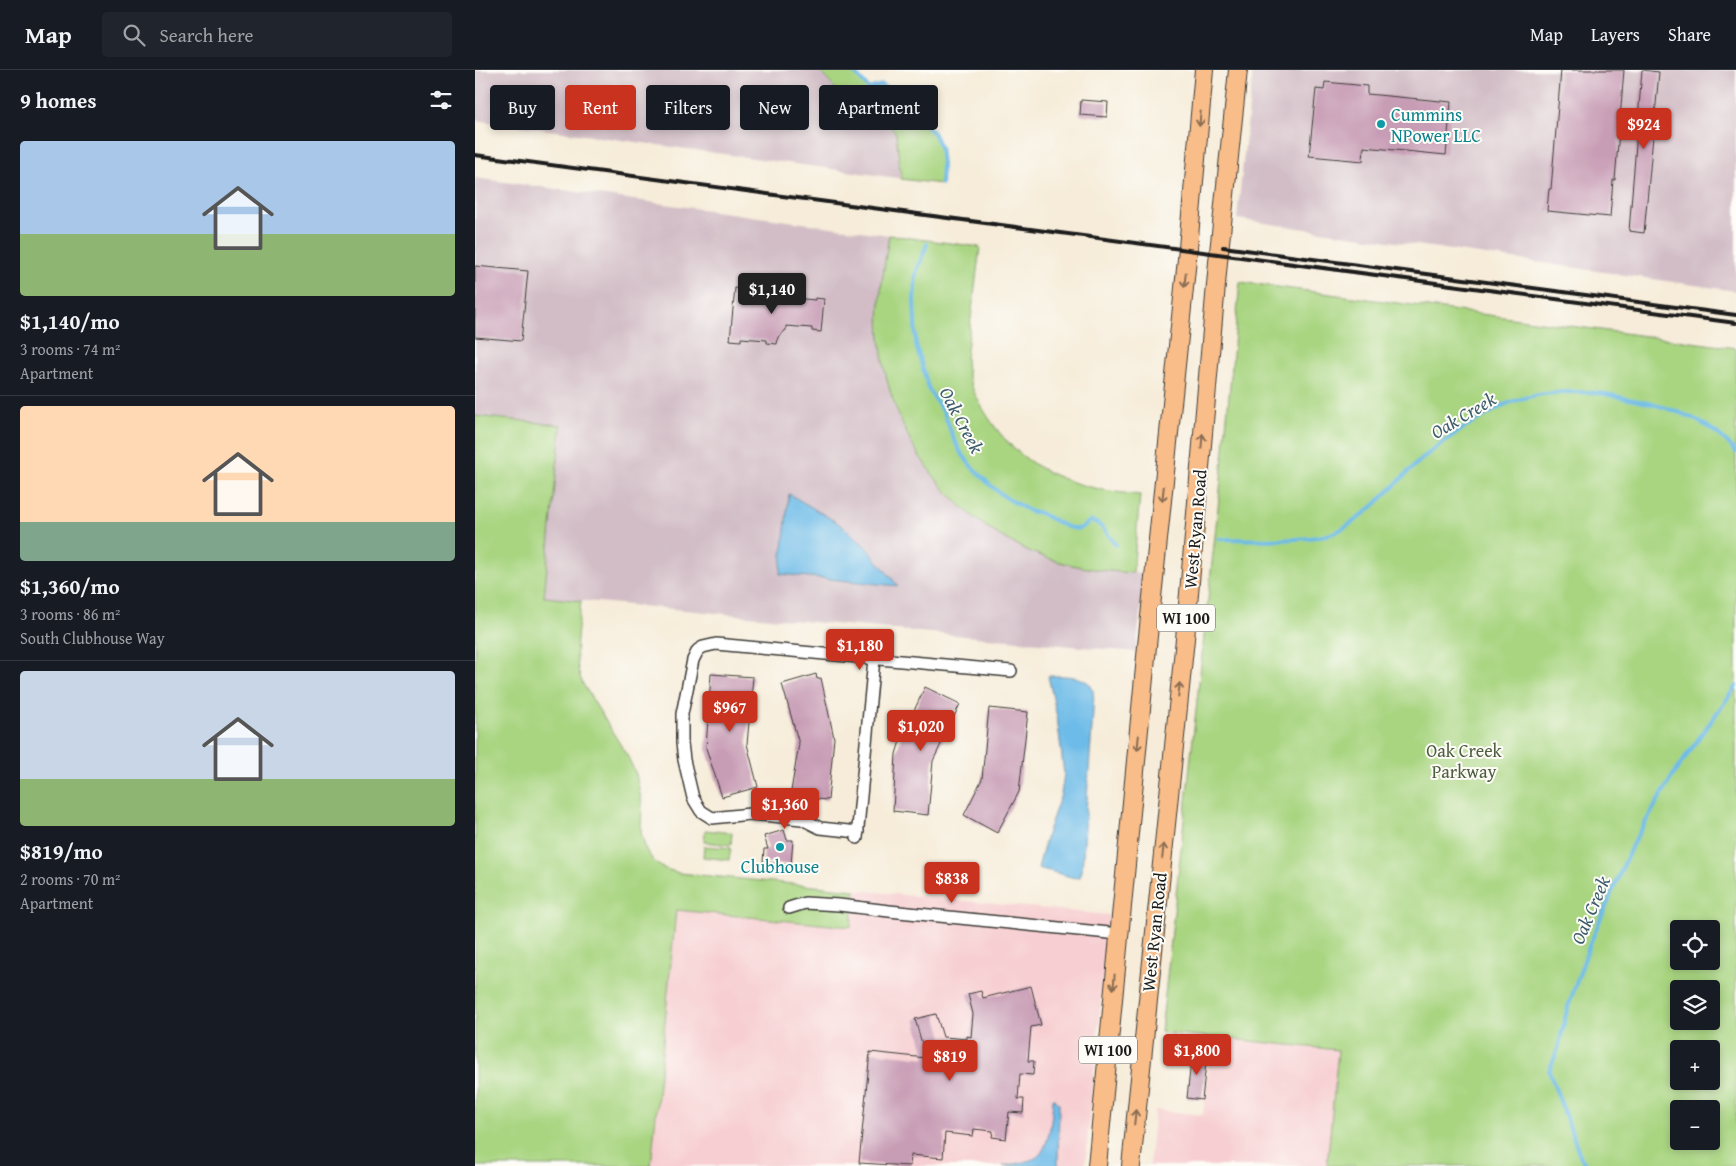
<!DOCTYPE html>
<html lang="en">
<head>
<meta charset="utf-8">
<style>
  body { margin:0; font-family:"Gentium Book Plus",serif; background:#20242c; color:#f1f3f6; height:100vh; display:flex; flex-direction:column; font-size:19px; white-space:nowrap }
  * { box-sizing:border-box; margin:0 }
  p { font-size:16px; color:#9ea1a6 }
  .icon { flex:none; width:28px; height:28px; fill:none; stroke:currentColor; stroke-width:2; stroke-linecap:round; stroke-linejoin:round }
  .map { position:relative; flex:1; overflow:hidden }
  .drawer { display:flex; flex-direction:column; background:#171b24; width:475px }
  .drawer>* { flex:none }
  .guide { position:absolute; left:15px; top:15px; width:475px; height:45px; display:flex; gap:10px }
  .tools { position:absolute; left:1195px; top:850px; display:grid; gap:10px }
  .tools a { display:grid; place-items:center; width:50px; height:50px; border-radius:5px; background:#171b24; box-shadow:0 2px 8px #0003; font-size:25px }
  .price { position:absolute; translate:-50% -42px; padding:0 11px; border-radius:5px; background:#c8321e; color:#fff; font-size:16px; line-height:32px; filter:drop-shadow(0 1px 2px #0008) }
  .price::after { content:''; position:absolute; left:50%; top:30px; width:15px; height:11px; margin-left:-8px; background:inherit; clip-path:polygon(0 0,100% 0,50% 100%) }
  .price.on { background:#222; color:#fff }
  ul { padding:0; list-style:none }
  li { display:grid; align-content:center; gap:10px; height:265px; padding:0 20px }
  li+li { border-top:1px solid #363941 }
  li span { display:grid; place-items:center; height:155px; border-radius:5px; color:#555 }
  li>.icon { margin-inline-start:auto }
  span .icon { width:90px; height:90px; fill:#fffc; stroke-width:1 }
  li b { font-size:21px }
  h2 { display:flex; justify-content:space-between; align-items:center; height:60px; padding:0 20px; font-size:21px }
  .tag { padding:0 18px; border-radius:5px; background:#171b24; box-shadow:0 2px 8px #0003; font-size:18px; line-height:45px }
  .tag.on { background:#c8321e; color:#fff }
  header { display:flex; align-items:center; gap:30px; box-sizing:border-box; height:70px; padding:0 25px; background:#171b24; border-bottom:1px solid #363941 }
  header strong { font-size:24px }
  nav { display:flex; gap:28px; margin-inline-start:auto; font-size:18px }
  .search { width:350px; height:45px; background:#20242c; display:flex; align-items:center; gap:12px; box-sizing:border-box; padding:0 18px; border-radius:5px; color:#9ea1a6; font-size:19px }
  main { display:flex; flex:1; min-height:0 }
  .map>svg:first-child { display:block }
  .built { fill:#f7cfd2 }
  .industrial { fill:#d2bdc6 }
  .green { fill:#a9d581; stroke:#62784e; fill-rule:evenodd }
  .water { fill:#6dbbe8; stroke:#446c82 }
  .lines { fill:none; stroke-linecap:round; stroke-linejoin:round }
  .stream { stroke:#6dbbe8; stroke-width:4 }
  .building { fill:#c79cb5 }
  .minor-casing { stroke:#3d3b38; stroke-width:14 }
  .primary-casing { stroke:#3d3b38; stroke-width:20 }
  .minor { stroke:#fff; stroke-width:11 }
  .primary { stroke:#f8bd89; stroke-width:18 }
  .rail { stroke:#1c1c1c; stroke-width:4 }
  .oneway { stroke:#8a6c52 }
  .culture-dot { fill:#0f9aa8; stroke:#fdfcf7; stroke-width:2 }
  .labels { text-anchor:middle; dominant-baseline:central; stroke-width:4; stroke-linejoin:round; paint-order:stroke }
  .shield { fill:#fdfcf7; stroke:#605f5e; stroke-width:1 }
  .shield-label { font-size:16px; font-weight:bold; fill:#1c1c1c }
  .culture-label { font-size:18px; fill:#0d838f; stroke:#fdfcf7; text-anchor:start }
  .street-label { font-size:18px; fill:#1c1c1c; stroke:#fdfcf7 }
  .park-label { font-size:18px; fill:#4d5d3f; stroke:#fdfcf7 }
  .water-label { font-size:19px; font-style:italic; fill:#3c5c6e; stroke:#fdfcf7 }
</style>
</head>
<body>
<header>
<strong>Map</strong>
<div class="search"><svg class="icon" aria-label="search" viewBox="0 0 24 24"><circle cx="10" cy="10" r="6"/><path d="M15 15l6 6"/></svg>Search here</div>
<nav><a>Map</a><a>Layers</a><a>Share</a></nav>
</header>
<main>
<section class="drawer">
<h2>9 homes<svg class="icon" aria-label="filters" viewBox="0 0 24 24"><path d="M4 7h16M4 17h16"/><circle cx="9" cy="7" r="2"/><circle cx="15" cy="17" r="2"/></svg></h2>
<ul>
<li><span style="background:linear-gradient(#a9c7e8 60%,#8fb573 0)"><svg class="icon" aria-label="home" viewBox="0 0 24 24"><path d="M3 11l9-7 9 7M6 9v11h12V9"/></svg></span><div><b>$1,140/mo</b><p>3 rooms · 74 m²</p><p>Apartment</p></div></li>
<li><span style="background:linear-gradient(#ffd9b3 75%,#7fa58c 0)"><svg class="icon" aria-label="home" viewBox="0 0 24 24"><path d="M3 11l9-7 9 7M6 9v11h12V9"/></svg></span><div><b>$1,360/mo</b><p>3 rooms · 86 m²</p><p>South Clubhouse Way</p></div></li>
<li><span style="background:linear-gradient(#c9d6e8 70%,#8fb573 0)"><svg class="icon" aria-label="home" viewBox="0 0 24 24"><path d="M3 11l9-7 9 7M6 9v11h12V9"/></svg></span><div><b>$819/mo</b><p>2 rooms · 70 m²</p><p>Apartment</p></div></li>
</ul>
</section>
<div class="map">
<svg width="1261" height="1096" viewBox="0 0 1261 1096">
  <rect width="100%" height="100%" fill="#fdfcf7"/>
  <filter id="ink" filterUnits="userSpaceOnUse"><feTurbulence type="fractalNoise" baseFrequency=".02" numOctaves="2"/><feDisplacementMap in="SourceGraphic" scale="10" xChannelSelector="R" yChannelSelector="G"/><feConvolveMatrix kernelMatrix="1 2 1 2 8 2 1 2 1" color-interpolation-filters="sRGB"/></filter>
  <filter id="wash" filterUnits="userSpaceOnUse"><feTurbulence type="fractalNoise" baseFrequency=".0096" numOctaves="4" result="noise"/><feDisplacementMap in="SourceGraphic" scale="20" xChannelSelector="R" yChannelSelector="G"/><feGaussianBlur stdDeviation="1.12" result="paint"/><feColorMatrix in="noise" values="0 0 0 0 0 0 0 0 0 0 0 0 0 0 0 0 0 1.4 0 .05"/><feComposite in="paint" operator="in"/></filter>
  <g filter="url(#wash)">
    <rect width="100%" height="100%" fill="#f6ecd9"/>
    <g class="built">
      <path d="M 380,820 L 634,845 L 610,1096 L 176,1096 L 201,840 L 376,857 Z"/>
      <path d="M 736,967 L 863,980 L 852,1096 L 674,1096 L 680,1040 L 728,1045 Z"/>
    </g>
    <g class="industrial">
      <path d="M 0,0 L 377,0 L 394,19 L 407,15 L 432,32 L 459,64 L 465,77 L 467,95 L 466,114 L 0,50 Z"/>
      <path d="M 778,0 L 1261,0 L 1261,221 L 762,149 Z"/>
      <path d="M 0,108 L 414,165 L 405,241 L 407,286 L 417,331 L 427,355 L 439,378 L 459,407 L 483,434 L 510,456 L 535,472 L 565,485 L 599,496 L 621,500 L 669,504 L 661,582 L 69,527 L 86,355 L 0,346 Z"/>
    </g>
    <g class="green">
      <path d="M 344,0 L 377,0 L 394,19 L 407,15 L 432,32 L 459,64 L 465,77 L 467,95 L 466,114 L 426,109 L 421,63 L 413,53 L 385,53 L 365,24 Z"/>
      <path d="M 414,165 L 505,177 L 491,288 C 491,308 500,326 510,342 C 547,403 599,418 665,425 L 658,503 C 630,501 602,498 575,489 C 479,457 413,368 405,267 C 402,233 409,199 414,165 Z"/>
      <path d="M 765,212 L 1261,278 L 1261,1096 L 852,1096 L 863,980 L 686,962 L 745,419 ZM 1204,859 L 1236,859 L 1236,891 L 1204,891 ZM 1204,919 L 1236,919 L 1236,951 L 1204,951 ZM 1204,979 L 1236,979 L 1236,1011 L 1204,1011 ZM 1204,1039 L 1236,1039 L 1236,1071 L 1204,1071 Z"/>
      <path d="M 0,346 L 86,355 L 69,527 L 106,531 C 104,558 96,588 108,614 L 153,687 L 161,704 L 167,734 L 166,762 L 171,780 L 179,792 L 188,798 L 204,803 L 380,820 L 376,857 L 201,840 L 176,1096 L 0,1096 Z"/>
      <path d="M 230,760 L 257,763 L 256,775 L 229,772 Z"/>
      <path d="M 229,776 L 256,778 L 254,790 L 228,787 Z"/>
    </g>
    <g class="water">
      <path d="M 314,424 L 363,453 L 390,476 L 423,516 L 305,504 Z"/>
      <path d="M 573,606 C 586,606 611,604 617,618 C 620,625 618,635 618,642 L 607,801 L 605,807 L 600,808 L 563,798 L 573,761 L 586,724 L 589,704 L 582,647 Z"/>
      <path d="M 578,1028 L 584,1033 L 583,1096 L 528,1096 C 536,1094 555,1092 562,1087 C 575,1078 577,1044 578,1028 Z"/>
    </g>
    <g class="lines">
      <g class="stream">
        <path d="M 377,0 L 394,19 L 407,15 L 432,32 L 459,64 L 465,77 L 467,95 L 466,114"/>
        <path d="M 452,174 L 441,203 L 439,231 L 441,275 L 454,320 L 470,345 L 477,365 L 485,381 L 496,396 L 515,415 L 530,427 L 549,438 L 556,442 L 563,442 L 592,457 L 603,459 L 608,457 L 615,451 C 626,452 634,466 641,475"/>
        <path d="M 744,469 C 774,469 835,473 861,462 C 886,451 918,417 938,397 C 957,379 977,365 999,352 C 1009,347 1019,340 1029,335 C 1056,323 1092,320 1122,323 C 1134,324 1147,328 1159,330 C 1196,337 1237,351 1261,382"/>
        <path d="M 1112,1096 L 1106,1088 L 1074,1001 L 1083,979 L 1092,940 L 1114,876 L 1157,775 L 1200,702 L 1261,616"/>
      </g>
    </g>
    <g id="blocks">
      <g class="building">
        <path d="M 1086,0 L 1149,0 L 1140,110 L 1138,110 L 1135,147 L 1072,141 L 1074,119 L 1076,119 Z"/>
        <path d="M 1167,0 L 1184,2 L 1169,163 L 1154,161 Z"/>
        <path d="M 850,12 L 892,16 L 892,24 L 976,32 L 971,85 L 889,77 L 888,91 L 834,86 L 841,19 L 849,20 Z"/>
        <path d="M 606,30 L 633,32 L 632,47 L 605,45 Z"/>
        <path d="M 0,196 L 53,201 L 46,271 L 0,267 Z"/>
        <path d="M 260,218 L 307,222 L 307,227 L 340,230 L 340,228 L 349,229 L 346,262 L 337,261 L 337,258 L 311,256 L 311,260 L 303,267 L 302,274 L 292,273 L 292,270 L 266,268 L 266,271 L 255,270 Z"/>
        <path d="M 236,604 L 278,607 L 272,674 L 283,717 L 247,727 L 231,678 Z"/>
        <path d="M 341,604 L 342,609 L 346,608 L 359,668 L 353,730 L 315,727 L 324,674 L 307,614 Z"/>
        <path d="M 450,617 L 485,634 L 458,691 L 453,745 L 418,741 L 421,684 L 425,671 Z"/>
        <path d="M 514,638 L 553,642 L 544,722 L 522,763 L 489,745 L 507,709 Z"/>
        <path d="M 309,760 L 312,770 L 318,770 L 316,795 L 288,792 L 289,779 L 293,779 L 289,766 Z"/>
        <path d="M 556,916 L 566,955 L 556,957 L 553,991 L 559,991 L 558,1005 L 545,1004 L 543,1029 L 549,1029 L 548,1043 L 534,1042 L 531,1069 L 517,1067 L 518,1061 L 499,1059 L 498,1066 L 470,1063 L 468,1088 L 436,1085 L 435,1096 L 384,1093 L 395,982 L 451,988 L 440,949 L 461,944 L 468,967 L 492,969 L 492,966 L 496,967 L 498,944 L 493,924 L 506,921 L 508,928 Z"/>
        <path d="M 717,982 L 732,983 L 727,1030 L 712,1028 Z"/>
      </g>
    </g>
  </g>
  <g filter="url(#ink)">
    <use href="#blocks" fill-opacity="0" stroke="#3d3b38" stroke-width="1"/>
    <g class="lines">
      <g class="minor-casing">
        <g id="minor">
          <path d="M 383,762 L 345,758 L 327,749 L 275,744 L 237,748 L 226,741 L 218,728 L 209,690 L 207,673 L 207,644 L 218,590 L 223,580 L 228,577 L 241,574 L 536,601"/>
          <path d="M 382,768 L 399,589"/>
          <path d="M 314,838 L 330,833 L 364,835 L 414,841 L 644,864"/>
        </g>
      </g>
      <g class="primary-casing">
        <g id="primary">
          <path d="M 622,1096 L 673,566 L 712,189 L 729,0"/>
          <path d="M 656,1096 L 710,569 L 743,192 L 763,0"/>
        </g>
      </g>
      <use href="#minor" class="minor"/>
      <use href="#primary" class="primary"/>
      <g class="rail">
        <path d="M 0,85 L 1261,253"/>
        <path d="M 748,177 L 1261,245"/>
      </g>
    </g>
    <defs><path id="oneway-shaft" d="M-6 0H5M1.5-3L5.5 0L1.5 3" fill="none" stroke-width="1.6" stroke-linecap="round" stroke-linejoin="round" transform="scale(1.25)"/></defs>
    <g class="oneway">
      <use href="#oneway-shaft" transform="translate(725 49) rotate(95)"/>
      <use href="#oneway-shaft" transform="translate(710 210) rotate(96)"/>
      <use href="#oneway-shaft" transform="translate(727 371) rotate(-85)"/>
      <use href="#oneway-shaft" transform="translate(688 424) rotate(96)"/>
      <use href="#oneway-shaft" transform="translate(704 620) rotate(-84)"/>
      <use href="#oneway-shaft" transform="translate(663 673) rotate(96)"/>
      <use href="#oneway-shaft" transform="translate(688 781) rotate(-84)"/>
      <use href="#oneway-shaft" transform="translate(639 912) rotate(95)"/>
      <use href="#oneway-shaft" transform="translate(660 1047) rotate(-84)"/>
    </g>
  </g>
  <g class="culture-dot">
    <circle cx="906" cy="54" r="5"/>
    <circle cx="305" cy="777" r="5"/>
  </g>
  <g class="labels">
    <g class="shield">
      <rect x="682" y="534.5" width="58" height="27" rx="4"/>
      <rect x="604" y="966.5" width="58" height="27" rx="4"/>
    </g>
    <g class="shield-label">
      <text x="711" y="548">WI 100</text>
      <text x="633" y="980">WI 100</text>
    </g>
    <g class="culture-label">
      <text x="916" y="44">Cummins<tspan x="916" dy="21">NPower LLC</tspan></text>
      <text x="305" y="796" text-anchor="middle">Clubhouse</text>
    </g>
    <g class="street-label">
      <text transform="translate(720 459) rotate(-85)">West Ryan Road</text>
      <text transform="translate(679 862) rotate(-84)">West Ryan Road</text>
    </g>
    <g class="park-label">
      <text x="989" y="680">Oak Creek<tspan x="989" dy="21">Parkway</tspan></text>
    </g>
    <g class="water-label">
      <text transform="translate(988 345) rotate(-31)">Oak Creek</text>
      <text transform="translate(487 350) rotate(62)">Oak Creek</text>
      <text transform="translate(1115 840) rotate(-67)">Oak Creek</text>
    </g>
  </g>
</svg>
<div class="tools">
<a><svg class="icon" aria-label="locate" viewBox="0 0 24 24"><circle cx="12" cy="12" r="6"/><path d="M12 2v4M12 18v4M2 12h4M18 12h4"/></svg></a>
<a><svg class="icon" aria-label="layers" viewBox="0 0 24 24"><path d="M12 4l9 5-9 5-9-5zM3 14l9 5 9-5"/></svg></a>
<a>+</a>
<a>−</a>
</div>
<b class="price" style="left:1169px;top:80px">$924</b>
<b class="price on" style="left:297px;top:245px">$1,140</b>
<b class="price" style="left:385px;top:601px">$1,180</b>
<b class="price" style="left:255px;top:663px">$967</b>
<b class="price" style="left:446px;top:682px">$1,020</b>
<b class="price" style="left:310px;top:760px">$1,360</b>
<b class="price" style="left:477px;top:834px">$838</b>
<b class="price" style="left:722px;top:1006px">$1,800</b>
<b class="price" style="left:475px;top:1012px">$819</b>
<div class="guide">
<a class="tag">Buy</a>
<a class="tag on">Rent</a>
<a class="tag">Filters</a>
<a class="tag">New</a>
<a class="tag">Apartment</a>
</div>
</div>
</main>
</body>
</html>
